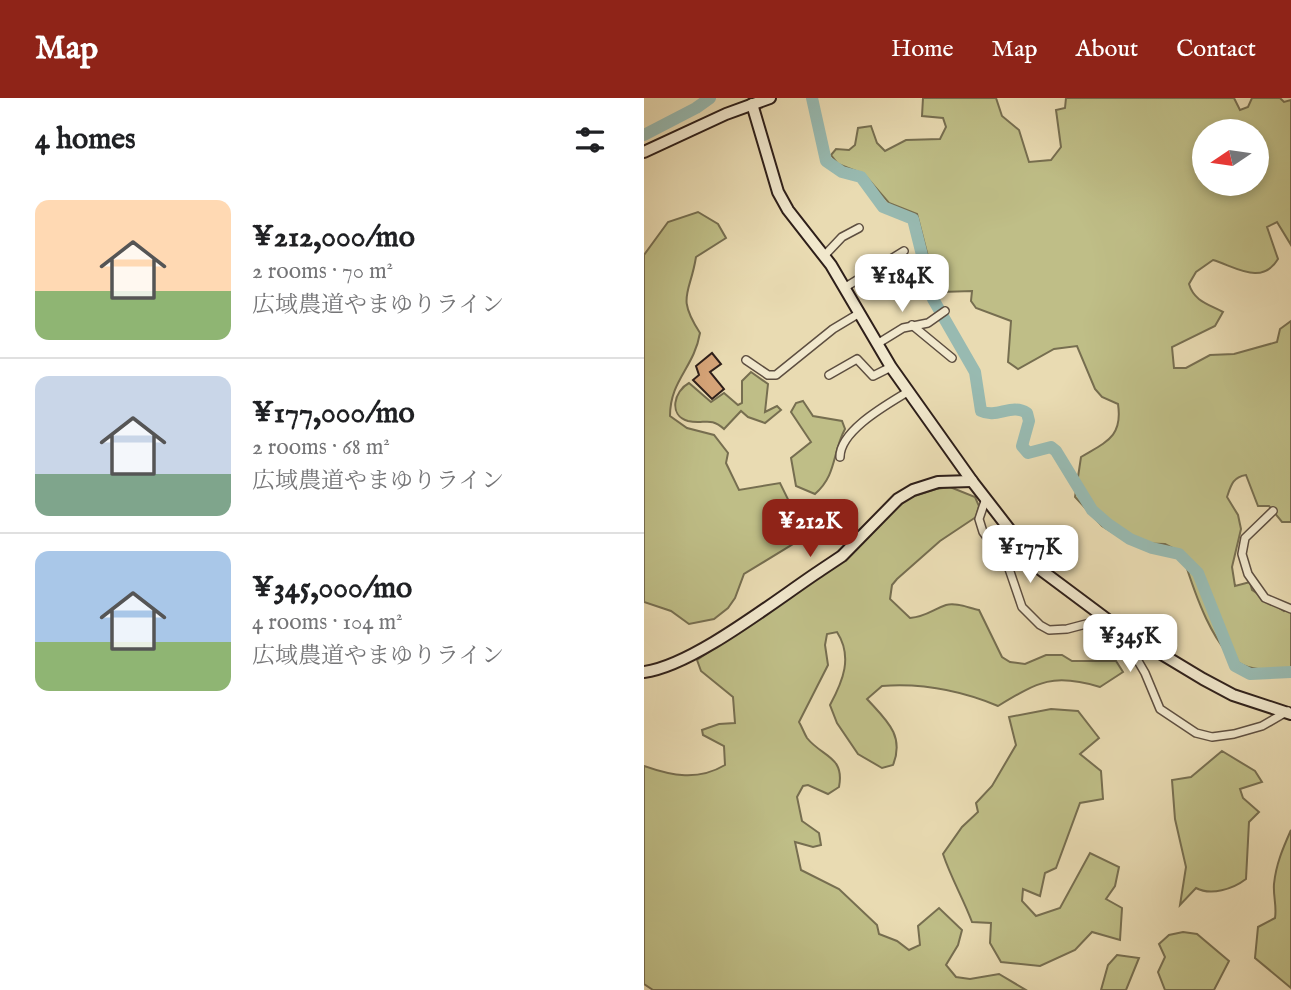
<!DOCTYPE html>
<html lang="en">
<head>
<meta charset="utf-8">
<style>
  body { margin:0; font-family:"IM FELL English","Noto Serif JP",serif; background:#f6f6f6; color:#202124; height:100vh; display:flex; flex-direction:column; font-size:26px; white-space:nowrap }
  * { box-sizing:border-box; margin:0 }
  p { font-size:23px; color:#757577 }
  .icon { flex:none; width:38px; height:38px; fill:none; stroke:currentColor; stroke-width:2; stroke-linecap:round; stroke-linejoin:round }
  .map { position:relative; flex:1; overflow:hidden }
  .details { display:flex; flex-direction:column; background:#fff; width:644px }
  .details>* { flex:none }
  .needle { width:46px; rotate:257deg }
  .tools { position:absolute; left:548px; top:21px; display:grid; gap:14px }
  .tools a { display:grid; place-items:center; width:77px; height:77px; border-radius:50%; background:#fff; box-shadow:0 4px 10px #0003; font-size:35px }
  .price { position:absolute; translate:-50% -60px; padding:0 16px; border-radius:14px; background:#fff; color:#222; font-size:23px; line-height:46px; filter:drop-shadow(0 2px 4px #0008) }
  .price::after { content:''; position:absolute; left:50%; top:42px; width:21px; height:16px; margin-left:-10px; background:inherit; clip-path:polygon(0 0,100% 0,50% 100%) }
  .price.active { background:#8f2418; color:#fff }
  ul { padding:0; list-style:none }
  li { display:flex; align-items:center; gap:21px; height:175px; padding:0 35px }
  li+li { border-top:2px solid #e0e0e0 }
  li span { display:grid; place-items:center; flex:none; width:196px; height:140px; border-radius:14px; color:#555 }
  li>.icon { margin-inline-start:auto }
  span .icon { width:84px; height:84px; fill:#fffc; stroke-width:1 }
  li b { font-size:30px }
  h2 { display:flex; justify-content:space-between; align-items:center; height:84px; padding:0 35px; font-size:30px }
  header { display:flex; align-items:center; gap:42px; box-sizing:border-box; height:98px; padding:0 35px; background:#8f2418; color:#fff }
  header strong { font-size:33px }
  nav { display:flex; gap:38px; margin-inline-start:auto; font-size:24px }
  main { display:flex; flex:1; min-height:0 }
  .map>svg:first-child { display:block }
  .green { fill:#bfbe87; stroke:#766e50; stroke-width:2; fill-rule:evenodd }
  .lines { fill:none; stroke-linecap:round; stroke-linejoin:round }
  .river { stroke:#98bab1; stroke-width:12 }
  .building { fill:#d6a478; stroke:#2e1f1a; stroke-width:2 }
  .street-casing { stroke:#5d4e40; stroke-width:10 }
  .secondary-casing { stroke:#2e1f1a; stroke-width:14 }
  .street { stroke:#f1e8cd; stroke-width:7 }
  .secondary { stroke:#f1e8cd; stroke-width:10 }
</style>
</head>
<body>
<header>
<strong>Map</strong>
<nav><a>Home</a><a>Map</a><a>About</a><a>Contact</a></nav>
</header>
<main>
<section class="details">
<h2>4 homes<svg class="icon" aria-label="filters" viewBox="0 0 24 24"><path d="M4 7h16M4 17h16"/><circle cx="9" cy="7" r="2"/><circle cx="15" cy="17" r="2"/></svg></h2>
<ul>
<li><span style="background:linear-gradient(#ffd9b3 65%,#8fb573 0)"><svg class="icon" aria-label="home" viewBox="0 0 24 24"><path d="M3 11l9-7 9 7M6 9v11h12V9"/></svg></span><div><b>¥212,000/mo</b><p>2 rooms · 70 m²</p><p>広域農道やまゆりライン</p></div></li>
<li><span style="background:linear-gradient(#c9d6e8 70%,#7fa58c 0)"><svg class="icon" aria-label="home" viewBox="0 0 24 24"><path d="M3 11l9-7 9 7M6 9v11h12V9"/></svg></span><div><b>¥177,000/mo</b><p>2 rooms · 68 m²</p><p>広域農道やまゆりライン</p></div></li>
<li><span style="background:linear-gradient(#a9c7e8 65%,#8fb573 0)"><svg class="icon" aria-label="home" viewBox="0 0 24 24"><path d="M3 11l9-7 9 7M6 9v11h12V9"/></svg></span><div><b>¥345,000/mo</b><p>4 rooms · 104 m²</p><p>広域農道やまゆりライン</p></div></li>
</ul>
</section>
<div class="map">
<svg width="647" height="892" viewBox="0 0 647 892">
  <rect width="100%" height="100%" fill="#e9dbb2"/>
  <filter id="stains"><feTurbulence type="fractalNoise" baseFrequency=".00286" numOctaves="4"/><feColorMatrix values="0 0 0 0 .2 0 0 0 0 .09 0 0 0 0 .02 0 0 0 .5 -.17"/></filter>
  <radialGradient id="worn" r=".72"><stop offset=".6" stop-color="#630" stop-opacity="0"/><stop offset="1" stop-color="#630" stop-opacity=".3"/></radialGradient>
  <g class="green">
    <path d="M 279,0 L 352,0 L 358,18 L 375,32 L 385,64 L 407,62 L 417,49 L 412,12 L 421,10 L 422,0 L 590,0 L 596,12 L 604,9 L 608,0 L 636,0 L 640,4 L 647,2 L 647,147 L 633,124 L 623,129 L 634,161 C 618,188 592,169 569,162 L 552,174 L 545,186 C 550,203 564,206 579,214 L 571,228 L 528,249 L 530,270 L 542,270 L 566,257 L 590,256 L 633,244 L 636,231 L 647,223 L 647,424 L 638,424 L 625,408 L 614,408 L 602,377 C 589,379 587,387 583,399 L 594,417 L 597,431 L 588,469 L 591,488 L 606,484 L 608,492 L 640,513 L 647,509 L 647,573 C 633,572 617,573 604,569 C 570,560 547,484 538,455 L 521,446 L 486,445 L 458,428 L 431,399 L 437,359 C 462,344 479,339 474,306 L 458,299 L 451,291 L 433,248 L 410,251 L 374,271 L 364,264 L 367,223 L 332,210 L 327,203 L 328,193 L 297,194 L 291,186 L 273,116 L 245,105 L 220,76 L 194,66 L 187,57 L 192,51 L 205,52 L 211,47 L 214,30 L 227,28 L 233,45 L 241,53 L 262,42 L 296,41 L 302,29 L 299,20 L 278,18 ZM 560,33 L 612,33 L 612,86 L 560,86 Z"/>
    <path d="M 54,114 L 74,126 L 82,140 L 52,159 C 46,197 32,198 56,235 C 50,270 26,282 26,318 L 43,330 L 70,337 L 84,355 L 82,365 L 95,392 L 136,385 L 162,438 L 100,476 L 91,500 L 84,510 L 70,521 L 45,526 L 27,513 L 0,504 L 0,157 L 24,124 Z"/>
    <path d="M 107,274 L 124,286 L 121,314 L 133,308 L 137,312 L 121,325 L 104,319 L 97,313 L 80,331 C 66,318 60,327 44,323 C 24,317 30,293 45,285 L 67,304 L 80,295 L 94,307 L 98,305 L 98,283 Z"/>
    <path d="M 159,303 L 169,318 L 198,323 L 201,331 C 188,355 193,377 171,396 L 152,388 L 147,360 L 167,344 L 147,314 L 152,305 Z"/>
    <path d="M 306,389 L 331,399 L 335,408 L 332,419 L 296,443 L 253,481 L 248,487 L 246,501 L 266,520 C 284,518 287,512 302,507 C 312,504 325,510 335,512 L 358,559 L 366,564 L 381,566 L 402,557 L 418,557 L 428,563 L 472,563 L 479,574 L 456,589 C 410,575 395,583 354,608 C 318,593 277,585 238,588 L 223,601 C 242,622 261,637 249,667 L 238,670 L 214,656 L 193,625 L 186,607 C 199,583 209,559 193,534 L 183,536 L 181,547 L 184,567 L 155,624 C 158,629 160,635 163,640 C 178,659 201,658 195,689 L 184,696 L 164,687 L 159,688 L 153,699 L 158,723 L 175,735 L 177,747 L 169,749 L 151,744 L 157,772 L 195,791 L 233,827 L 235,836 L 253,843 L 265,852 L 276,847 L 274,828 L 295,810 L 318,832 L 314,847 L 302,867 L 312,879 L 326,881 L 355,876 L 382,892 L 9,892 L 0,886 L 0,668 C 28,678 54,683 81,667 L 80,648 L 59,637 L 58,632 L 75,626 L 91,625 L 89,599 L 57,573 L 53,562 L 135,505 L 226,435 L 264,400 L 292,391 Z"/>
    <path d="M 407,611 L 434,613 L 455,640 L 436,656 L 457,673 L 459,701 L 436,705 L 412,770 L 401,775 L 396,798 L 379,791 L 378,803 L 392,818 L 416,810 L 446,755 L 475,769 L 471,788 L 462,801 L 478,810 L 476,842 L 448,834 L 431,852 L 396,868 L 357,864 L 346,845 L 347,825 L 328,824 C 319,800 307,780 299,756 L 318,729 L 334,714 L 332,705 L 348,688 L 372,647 L 365,619 Z"/>
    <path d="M 578,653 L 611,673 L 618,684 L 596,691 L 599,700 L 615,714 L 605,724 L 602,781 C 589,791 567,798 552,790 L 536,807 L 542,769 L 531,721 L 528,682 L 547,679 Z"/>
    <path d="M 647,732 L 647,890 L 611,860 L 614,829 L 631,820 C 633,808 629,798 630,786 C 632,766 639,750 647,732 Z"/>
    <path d="M 539,834 L 553,836 L 585,863 L 570,892 L 521,892 L 514,874 L 521,859 L 515,846 L 525,837 Z"/>
    <path d="M 473,857 L 495,860 L 482,892 L 457,892 L 464,867 Z"/>
  </g>
  <g class="lines">
    <g class="river">
      <path d="M 168,0 L 182,63 L 198,74 L 217,79 L 239,109 L 269,121 L 289,201 L 331,274 L 337,313 C 353,321 367,305 383,315 L 385,323 L 378,348 L 384,355 L 407,349 L 412,353 L 448,412 L 464,426 L 486,441 L 508,450 L 535,456 L 554,475 L 591,568 L 606,576 L 647,574"/>
      <path d="M 0,37 L 52,10 L 66,0"/>
    </g>
  </g>
  <path class="building" d="M 68,255 L 77,266 L 66,274 L 80,291 L 68,301 L 49,282 L 55,277 L 52,268 Z"/>
  <g class="lines">
    <g class="street-casing">
      <g id="street">
        <path d="M 181,157 L 198,139 L 215,130"/>
        <path d="M 200,190 L 260,153"/>
        <path d="M 268,227 L 308,260"/>
        <path d="M 233,246 L 259,230 L 284,225 L 301,213"/>
        <path d="M 102,262 L 124,277 L 132,277 L 189,231 L 214,216"/>
        <path d="M 185,277 L 213,261 L 229,278 L 247,269"/>
        <path d="M 196,359 C 196,332 244,306 265,293"/>
        <path d="M 342,400 L 335,421 L 339,434 L 364,468 L 378,509 L 396,527 L 405,532 L 423,531 L 461,521"/>
        <path d="M 629,413 L 601,440 L 598,456 L 604,476 L 621,500 L 647,511"/>
        <path d="M 476,532 L 501,575 L 516,611 L 552,635 L 568,639 L 590,636 L 618,628 L 644,613"/>
      </g>
    </g>
    <g class="secondary-casing">
      <g id="secondary">
        <path d="M 108,6 L 134,94 L 144,112 L 187,167 L 247,269 L 328,383 L 397,472 L 476,531 L 559,581 L 589,597 L 647,616"/>
        <path d="M 0,54 L 82,16 L 126,0"/>
        <path d="M 0,574 C 49,568 133,501 177,472 L 198,458 L 254,401 L 269,392 L 294,384 L 328,383"/>
      </g>
    </g>
    <use href="#street" class="street"/>
    <use href="#secondary" class="secondary"/>
  </g>
  <rect width="100%" height="100%" filter="url(#stains)"/>
  <rect width="100%" height="100%" fill="url(#worn)"/>
</svg>
<div class="tools">
<a><svg class="needle" viewBox="-14 -14 28 28"><path d="M0-13l5 13h-10z" fill="#e53935"/><path d="M0 13l5-13h-10z" fill="#757577"/></svg></a>
</div>
<b class="price" style="left:258px;top:216px">¥184K</b>
<b class="price active" style="left:166px;top:461px">¥212K</b>
<b class="price" style="left:386px;top:487px">¥177K</b>
<b class="price" style="left:486px;top:576px">¥345K</b>
</div>
</main>
</body>
</html>
